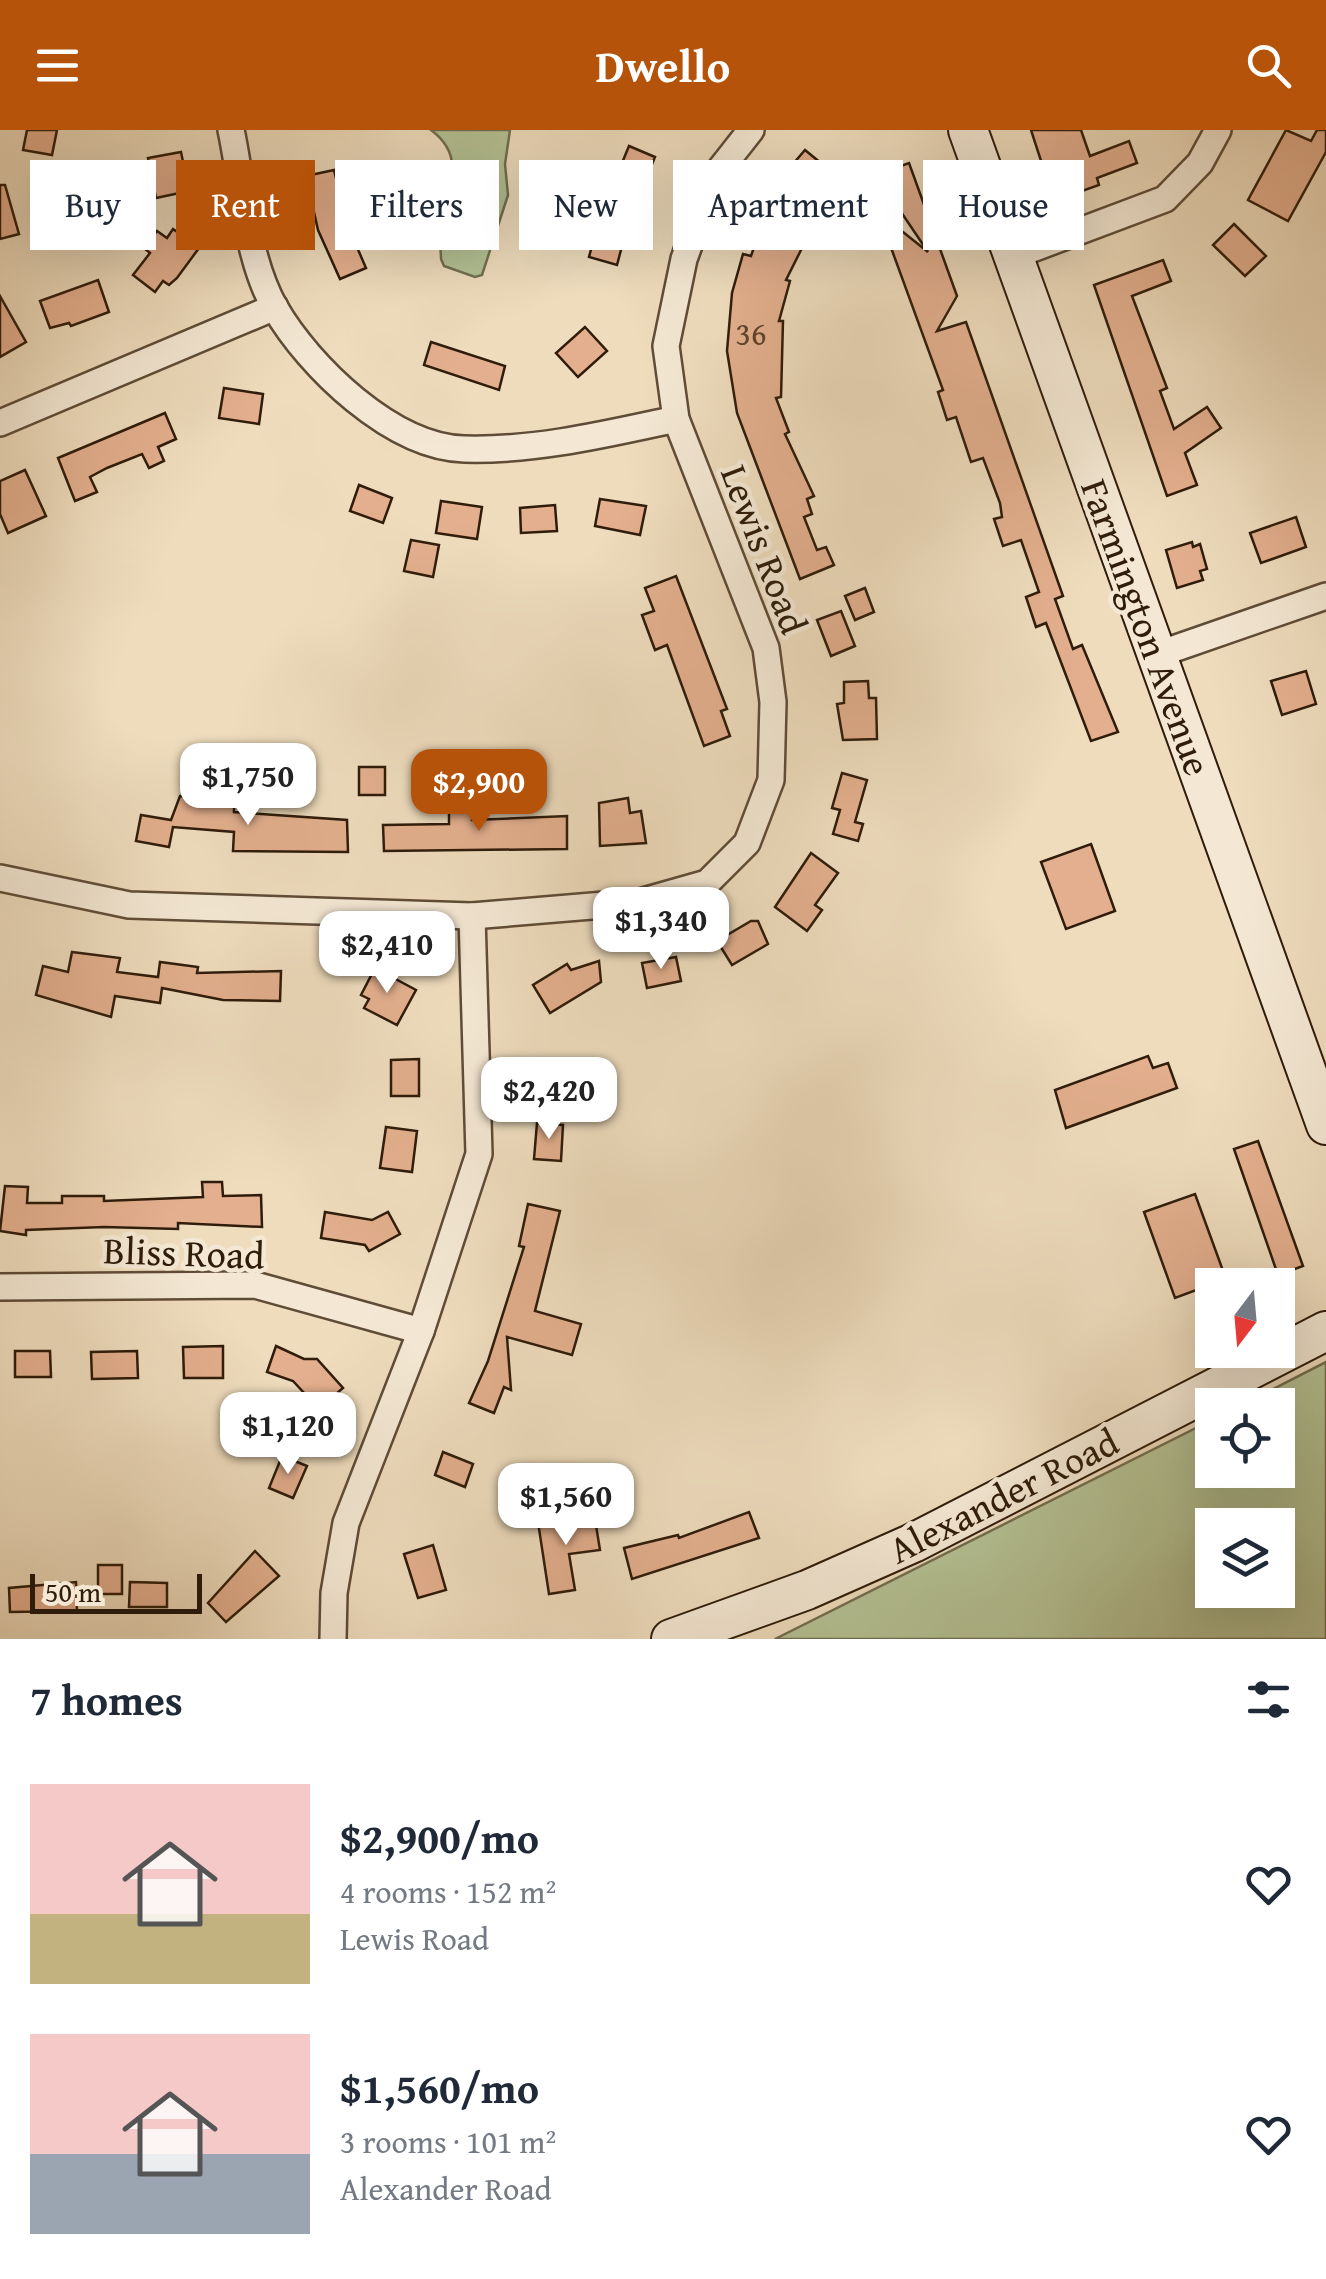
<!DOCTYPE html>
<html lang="en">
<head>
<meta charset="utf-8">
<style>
  body { margin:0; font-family:"Gentium Book Plus",serif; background:#f6f6f7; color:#1f2937; height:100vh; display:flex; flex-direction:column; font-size:38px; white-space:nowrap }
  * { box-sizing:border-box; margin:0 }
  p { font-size:32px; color:#747a83 }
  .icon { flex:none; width:55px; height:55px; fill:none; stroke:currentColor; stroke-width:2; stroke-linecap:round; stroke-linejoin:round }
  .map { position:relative; height:1509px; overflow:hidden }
  .details { display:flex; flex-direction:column; background:#fff; flex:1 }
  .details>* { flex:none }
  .hud { position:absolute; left:30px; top:30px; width:1268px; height:90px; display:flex; gap:20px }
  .needle { width:65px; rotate:196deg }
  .fabs { position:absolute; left:1195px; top:1138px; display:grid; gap:20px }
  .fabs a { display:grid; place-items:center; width:100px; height:100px; border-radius:0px; background:#fff; box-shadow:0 10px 40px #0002; font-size:50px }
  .scale { position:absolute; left:30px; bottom:25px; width:172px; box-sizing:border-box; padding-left:10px; border:5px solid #2f1c0a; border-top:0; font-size:28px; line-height:35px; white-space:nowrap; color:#2f1c0a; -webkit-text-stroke:8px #f4e8d4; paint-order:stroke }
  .price { position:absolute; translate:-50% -85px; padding:0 22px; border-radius:20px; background:#fff; color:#222; font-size:32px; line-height:65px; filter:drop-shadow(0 2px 5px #0008) }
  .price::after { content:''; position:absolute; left:50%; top:60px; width:30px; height:22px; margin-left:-15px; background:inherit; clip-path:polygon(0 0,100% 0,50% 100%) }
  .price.active { background:#b45309; color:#fff }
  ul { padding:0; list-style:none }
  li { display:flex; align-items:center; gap:30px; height:250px; padding:0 30px }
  li span { display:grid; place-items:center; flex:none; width:280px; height:200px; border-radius:0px; color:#555 }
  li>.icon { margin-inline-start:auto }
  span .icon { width:120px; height:120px; fill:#fffc; stroke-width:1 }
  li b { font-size:42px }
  h2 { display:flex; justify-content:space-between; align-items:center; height:120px; padding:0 30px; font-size:42px }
  .pill { padding:0 35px; border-radius:0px; background:#fff; box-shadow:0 10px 40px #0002; font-size:35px; line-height:90px }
  .pill.active { background:#b45309; color:#fff }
  header { display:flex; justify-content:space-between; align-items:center; height:130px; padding:0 30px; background:#b45309; color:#fff; font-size:45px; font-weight:700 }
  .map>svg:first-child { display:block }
  .green { fill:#b4c295; stroke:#726f50; stroke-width:2.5; fill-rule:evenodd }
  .building { fill:#e3af8e; stroke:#2f1c0a; stroke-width:2.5 }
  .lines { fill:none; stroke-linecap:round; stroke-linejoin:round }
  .street-casing { stroke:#5f4c37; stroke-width:30 }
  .secondary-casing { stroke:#2f1c0a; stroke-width:42 }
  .street { stroke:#f4e8d4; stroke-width:25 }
  .secondary { stroke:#f4e8d4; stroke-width:38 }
  .labels { text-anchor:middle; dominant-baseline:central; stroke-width:9; stroke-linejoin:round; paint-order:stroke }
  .number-label { font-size:32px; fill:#5c412b }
  .street-label { font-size:38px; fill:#2f1c0a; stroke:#f4e8d4 }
</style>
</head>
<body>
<header><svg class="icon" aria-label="menu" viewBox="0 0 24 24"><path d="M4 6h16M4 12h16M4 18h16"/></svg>Dwello<svg class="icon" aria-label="search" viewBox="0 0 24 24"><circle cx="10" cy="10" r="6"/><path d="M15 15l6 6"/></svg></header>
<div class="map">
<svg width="1326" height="1509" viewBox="0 0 1326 1509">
  <rect width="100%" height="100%" fill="#eedcbd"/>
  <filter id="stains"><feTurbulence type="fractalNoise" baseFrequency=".002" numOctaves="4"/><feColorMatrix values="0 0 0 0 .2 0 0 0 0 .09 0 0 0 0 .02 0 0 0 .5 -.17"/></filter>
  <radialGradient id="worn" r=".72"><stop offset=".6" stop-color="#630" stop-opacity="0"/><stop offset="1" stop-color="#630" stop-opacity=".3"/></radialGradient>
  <g class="green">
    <path d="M 431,0 L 510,0 L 505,34 L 508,65 L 482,145 L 475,147 L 444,136 L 441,129 C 441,115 436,92 441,80 C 452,49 463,24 431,0 Z"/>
    <path d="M 1326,1232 L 1326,1509 L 775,1509 L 1212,1290 L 1212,1340 L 1278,1340 L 1278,1275 L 1242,1275 ZM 1212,1395 L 1278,1395 L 1278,1460 L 1212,1460 Z"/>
  </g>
  <g class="building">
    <path d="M 27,0 L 57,0 L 52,25 L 23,20 Z"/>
    <path d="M 1031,0 L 1081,0 L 1090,26 L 1129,11 L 1137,33 L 1097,48 L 1099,55 L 1054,71 Z"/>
    <path d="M 1286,0 L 1311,11 L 1317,0 L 1326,0 L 1326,22 L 1288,91 L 1248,70 Z"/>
    <path d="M 629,16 L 655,27 L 641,61 L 615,50 Z"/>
    <path d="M 805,20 L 833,43 L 809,71 L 781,48 Z"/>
    <path d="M 181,22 L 189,61 L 156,68 L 148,28 Z"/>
    <path d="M 909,33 L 957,166 L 937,201 L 966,192 L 1063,466 L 1055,469 L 1073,519 L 1082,515 L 1118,602 L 1091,611 L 1046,493 L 1036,497 L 1026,467 L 1039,462 L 1021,410 L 1003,416 L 994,389 L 1002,387 L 1000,373 L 983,328 L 971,332 L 956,287 L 947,290 L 938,262 L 943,260 L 878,82 L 928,122 L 876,45 Z"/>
    <path d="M 334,40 L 347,94 L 366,138 L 340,149 L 318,100 L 306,46 Z"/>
    <path d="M 0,55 L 5,55 L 19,104 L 0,109 Z"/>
    <path d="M 764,75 L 804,95 L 801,101 L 809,104 L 786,150 L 790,151 L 779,191 L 783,191 L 781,267 L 776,268 L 789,302 L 785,304 L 814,366 L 807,369 L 812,384 L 804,387 L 817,420 L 826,417 L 834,435 L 800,449 L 737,283 L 727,221 L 732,163 L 743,124 L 751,126 L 757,109 L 749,106 Z"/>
    <path d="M 600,86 L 622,92 L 620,100 L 626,101 L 617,135 L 589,127 Z"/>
    <path d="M 1234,94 L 1266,126 L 1245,146 L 1213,115 Z"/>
    <path d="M 173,99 L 199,118 L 177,148 L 169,155 L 163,151 L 155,162 L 133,145 L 150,123 L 144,118 L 157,101 L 167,108 Z"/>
    <path d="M 1163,130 L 1171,151 L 1132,166 L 1167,258 L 1160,261 L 1174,299 L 1207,277 L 1221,298 L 1185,323 L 1197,355 L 1167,366 L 1094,155 Z"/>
    <path d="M 98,150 L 109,182 L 71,196 L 69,193 L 50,198 L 40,171 Z"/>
    <path d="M 0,166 L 26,212 L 0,227 Z"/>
    <path d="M 585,197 L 607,221 L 578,247 L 556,223 Z"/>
    <path d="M 431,212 L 505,236 L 499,260 L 424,235 Z"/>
    <path d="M 224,258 L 263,264 L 259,294 L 219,288 Z"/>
    <path d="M 165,283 L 176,309 L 158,317 L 164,331 L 149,338 L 142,324 L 107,338 L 90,347 L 97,362 L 75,371 L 58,328 Z"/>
    <path d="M 25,340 L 46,386 L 8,403 L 0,384 L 0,351 Z"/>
    <path d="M 359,355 L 392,368 L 383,393 L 350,381 Z"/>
    <path d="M 600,369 L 646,376 L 640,405 L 595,396 Z"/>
    <path d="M 441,371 L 482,377 L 477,409 L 436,403 Z"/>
    <path d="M 555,375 L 557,401 L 521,403 L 520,378 Z"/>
    <path d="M 1296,387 L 1306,417 L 1261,433 L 1250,403 Z"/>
    <path d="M 411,410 L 439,415 L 433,447 L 404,441 Z"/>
    <path d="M 1192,412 L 1193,417 L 1200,414 L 1207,439 L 1200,441 L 1203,450 L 1177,458 L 1166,420 Z"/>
    <path d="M 676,446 L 727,579 L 721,581 L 730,606 L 704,616 L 667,515 L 655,520 L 642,485 L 654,481 L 645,458 Z"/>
    <path d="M 865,458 L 874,482 L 855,490 L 845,466 Z"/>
    <path d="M 841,481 L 855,516 L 831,526 L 817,490 Z"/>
    <path d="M 1306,541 L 1316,574 L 1282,585 L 1271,551 Z"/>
    <path d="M 868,551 L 869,568 L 876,568 L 877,609 L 843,610 L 837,574 L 844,573 L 844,552 Z"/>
    <rect x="359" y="637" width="26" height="28"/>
    <path d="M 842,643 L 867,650 L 855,692 L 863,694 L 858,711 L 833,704 L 840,680 L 832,678 Z"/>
    <path d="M 180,666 L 234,669 L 234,682 L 347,690 L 348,722 L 233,721 L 234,702 L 173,697 L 169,717 L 136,711 L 141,685 L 171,690 Z"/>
    <path d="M 628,668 L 630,683 L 641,681 L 646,713 L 600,716 L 599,673 Z"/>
    <path d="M 449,676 L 472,676 L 472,690 L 567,686 L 567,719 L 384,721 L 383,695 L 449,694 Z"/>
    <path d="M 1091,714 L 1115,781 L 1066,799 L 1041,732 Z"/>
    <path d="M 811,723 L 838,743 L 815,775 L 822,780 L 807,801 L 775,777 Z"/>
    <path d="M 751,791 L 758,791 L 768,814 L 732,835 L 717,811 Z"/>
    <path d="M 72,822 L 120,828 L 117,842 L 158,847 L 160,832 L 198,837 L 197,843 L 281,841 L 280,871 L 223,870 L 162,858 L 160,873 L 115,866 L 111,887 L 36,865 L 43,836 L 68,842 Z"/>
    <path d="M 676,827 L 681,851 L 647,858 L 642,833 Z"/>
    <path d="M 599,831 L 601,852 L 550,883 L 533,855 L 567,834 L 571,840 Z"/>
    <path d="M 375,838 L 416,860 L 397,895 L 364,878 L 369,869 L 361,865 Z"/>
    <path d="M 1148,926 L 1153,938 L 1168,933 L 1177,958 L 1066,998 L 1055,960 Z"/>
    <path d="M 419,929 L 419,966 L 391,966 L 391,930 Z"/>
    <path d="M 537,993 L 563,995 L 561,1031 L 534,1029 Z"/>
    <path d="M 386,997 L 417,1001 L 412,1042 L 380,1038 Z"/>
    <path d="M 1258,1011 L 1303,1136 L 1278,1145 L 1234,1019 Z"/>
    <path d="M 202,1052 L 222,1052 L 223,1066 L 261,1065 L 262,1097 L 178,1093 L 178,1099 L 104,1097 L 26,1100 L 26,1105 L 0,1101 L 5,1056 L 28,1057 L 27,1073 L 62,1073 L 62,1066 L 104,1066 L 104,1071 L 203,1067 Z"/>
    <path d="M 1195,1064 L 1226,1149 L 1175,1168 L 1144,1082 Z"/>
    <path d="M 528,1074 L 560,1081 L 535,1181 L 581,1194 L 572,1225 L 507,1207 L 511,1260 L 504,1257 L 494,1283 L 469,1273 L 488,1231 L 524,1117 L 519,1116 Z"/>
    <path d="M 325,1082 L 372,1090 L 388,1082 L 400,1104 L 369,1121 L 365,1115 L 321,1108 Z"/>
    <path d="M 223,1216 L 223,1248 L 184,1248 L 183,1217 Z"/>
    <path d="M 276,1216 L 304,1229 L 317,1229 L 343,1258 L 319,1279 L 293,1251 L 267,1242 Z"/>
    <path d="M 15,1221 L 50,1221 L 51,1247 L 15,1247 Z"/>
    <path d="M 137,1221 L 138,1248 L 92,1249 L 91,1222 Z"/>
    <path d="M 443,1322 L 473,1334 L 465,1357 L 435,1345 Z"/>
    <path d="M 282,1326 L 307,1336 L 293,1368 L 269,1358 Z"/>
    <path d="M 749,1382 L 759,1408 L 632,1449 L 624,1418 L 678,1405 L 679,1408 Z"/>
    <path d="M 594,1383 L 600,1420 L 569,1424 L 575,1460 L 549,1464 L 538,1392 Z"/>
    <path d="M 433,1415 L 446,1460 L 418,1468 L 404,1424 Z"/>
    <path d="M 255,1421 L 279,1446 L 226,1492 L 208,1473 Z"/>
    <rect x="98" y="1435" width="24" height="29"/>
    <path d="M 76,1452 L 77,1481 L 10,1482 L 9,1458 Z"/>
    <path d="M 130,1452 L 167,1453 L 167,1477 L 129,1477 Z"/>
  </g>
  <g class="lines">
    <g class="street-casing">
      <g id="street">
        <path d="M 231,0 C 243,56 246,127 275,178 C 309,237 392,317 464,319 C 536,321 606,304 676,289"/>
        <path d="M 1016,125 L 1165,69 L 1200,33 L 1218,0"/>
        <path d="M 0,293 L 275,177"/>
        <path d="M 1156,525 L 1326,466"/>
        <path d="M 0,748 L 129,775 L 472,786 L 640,772 L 707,753 L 747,713 L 771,650 L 773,572 L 766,518 L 676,289 L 666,216 L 684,129 L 714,47 L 751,0"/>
        <path d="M 0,1157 L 255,1155 L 421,1201"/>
        <path d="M 333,1509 L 334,1463 L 346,1393 L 421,1201 L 479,1024 L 472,786"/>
      </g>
    </g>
    <g class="secondary-casing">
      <g id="secondary">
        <path d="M 968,0 L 1326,995"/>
        <path d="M 671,1509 L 807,1460 L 913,1413 L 1326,1201"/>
      </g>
    </g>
    <use href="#street" class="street"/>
    <use href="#secondary" class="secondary"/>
  </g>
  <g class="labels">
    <g class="number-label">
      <text x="751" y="203">36</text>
    </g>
    <g class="street-label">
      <text transform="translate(765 419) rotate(69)">Lewis Road</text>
      <text transform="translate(1147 497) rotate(70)">Farmington Avenue</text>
      <text transform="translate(184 1122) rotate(2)">Bliss Road</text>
      <text transform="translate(1003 1365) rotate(-27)">Alexander Road</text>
    </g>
  </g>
  <rect width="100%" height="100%" filter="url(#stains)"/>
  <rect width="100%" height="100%" fill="url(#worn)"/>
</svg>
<div class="fabs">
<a><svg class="needle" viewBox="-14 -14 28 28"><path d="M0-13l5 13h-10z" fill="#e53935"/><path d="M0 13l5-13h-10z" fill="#747a83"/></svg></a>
<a><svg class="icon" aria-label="locate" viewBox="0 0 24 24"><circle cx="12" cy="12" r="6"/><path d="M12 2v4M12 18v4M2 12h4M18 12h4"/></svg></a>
<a><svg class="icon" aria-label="layers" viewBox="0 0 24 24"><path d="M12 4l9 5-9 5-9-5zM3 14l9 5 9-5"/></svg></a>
</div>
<div class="scale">50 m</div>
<b class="price" style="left:248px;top:698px">$1,750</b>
<b class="price active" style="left:479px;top:704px">$2,900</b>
<b class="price" style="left:661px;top:842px">$1,340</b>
<b class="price" style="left:387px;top:866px">$2,410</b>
<b class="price" style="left:549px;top:1012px">$2,420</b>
<b class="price" style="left:288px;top:1347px">$1,120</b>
<b class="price" style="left:566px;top:1418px">$1,560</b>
<div class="hud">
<a class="pill">Buy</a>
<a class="pill active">Rent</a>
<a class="pill">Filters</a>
<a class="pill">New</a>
<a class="pill">Apartment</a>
<a class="pill">House</a>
</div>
</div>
<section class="details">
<h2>7 homes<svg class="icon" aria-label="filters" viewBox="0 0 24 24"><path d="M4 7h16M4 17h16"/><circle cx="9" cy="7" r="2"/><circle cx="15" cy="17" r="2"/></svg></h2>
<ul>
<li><span style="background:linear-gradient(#f6c9c9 65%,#c2b280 0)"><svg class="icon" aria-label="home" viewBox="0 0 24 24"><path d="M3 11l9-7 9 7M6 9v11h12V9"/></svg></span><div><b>$2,900/mo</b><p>4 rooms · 152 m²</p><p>Lewis Road</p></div><svg class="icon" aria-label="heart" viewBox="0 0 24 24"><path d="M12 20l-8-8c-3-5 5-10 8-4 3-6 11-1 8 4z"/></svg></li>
<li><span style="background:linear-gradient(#f6c9c9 60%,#9aa5b1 0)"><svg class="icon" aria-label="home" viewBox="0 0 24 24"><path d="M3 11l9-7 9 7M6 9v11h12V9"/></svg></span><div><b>$1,560/mo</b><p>3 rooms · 101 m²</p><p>Alexander Road</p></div><svg class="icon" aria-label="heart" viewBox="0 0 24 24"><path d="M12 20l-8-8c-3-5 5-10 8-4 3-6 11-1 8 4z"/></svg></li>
</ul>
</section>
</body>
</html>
